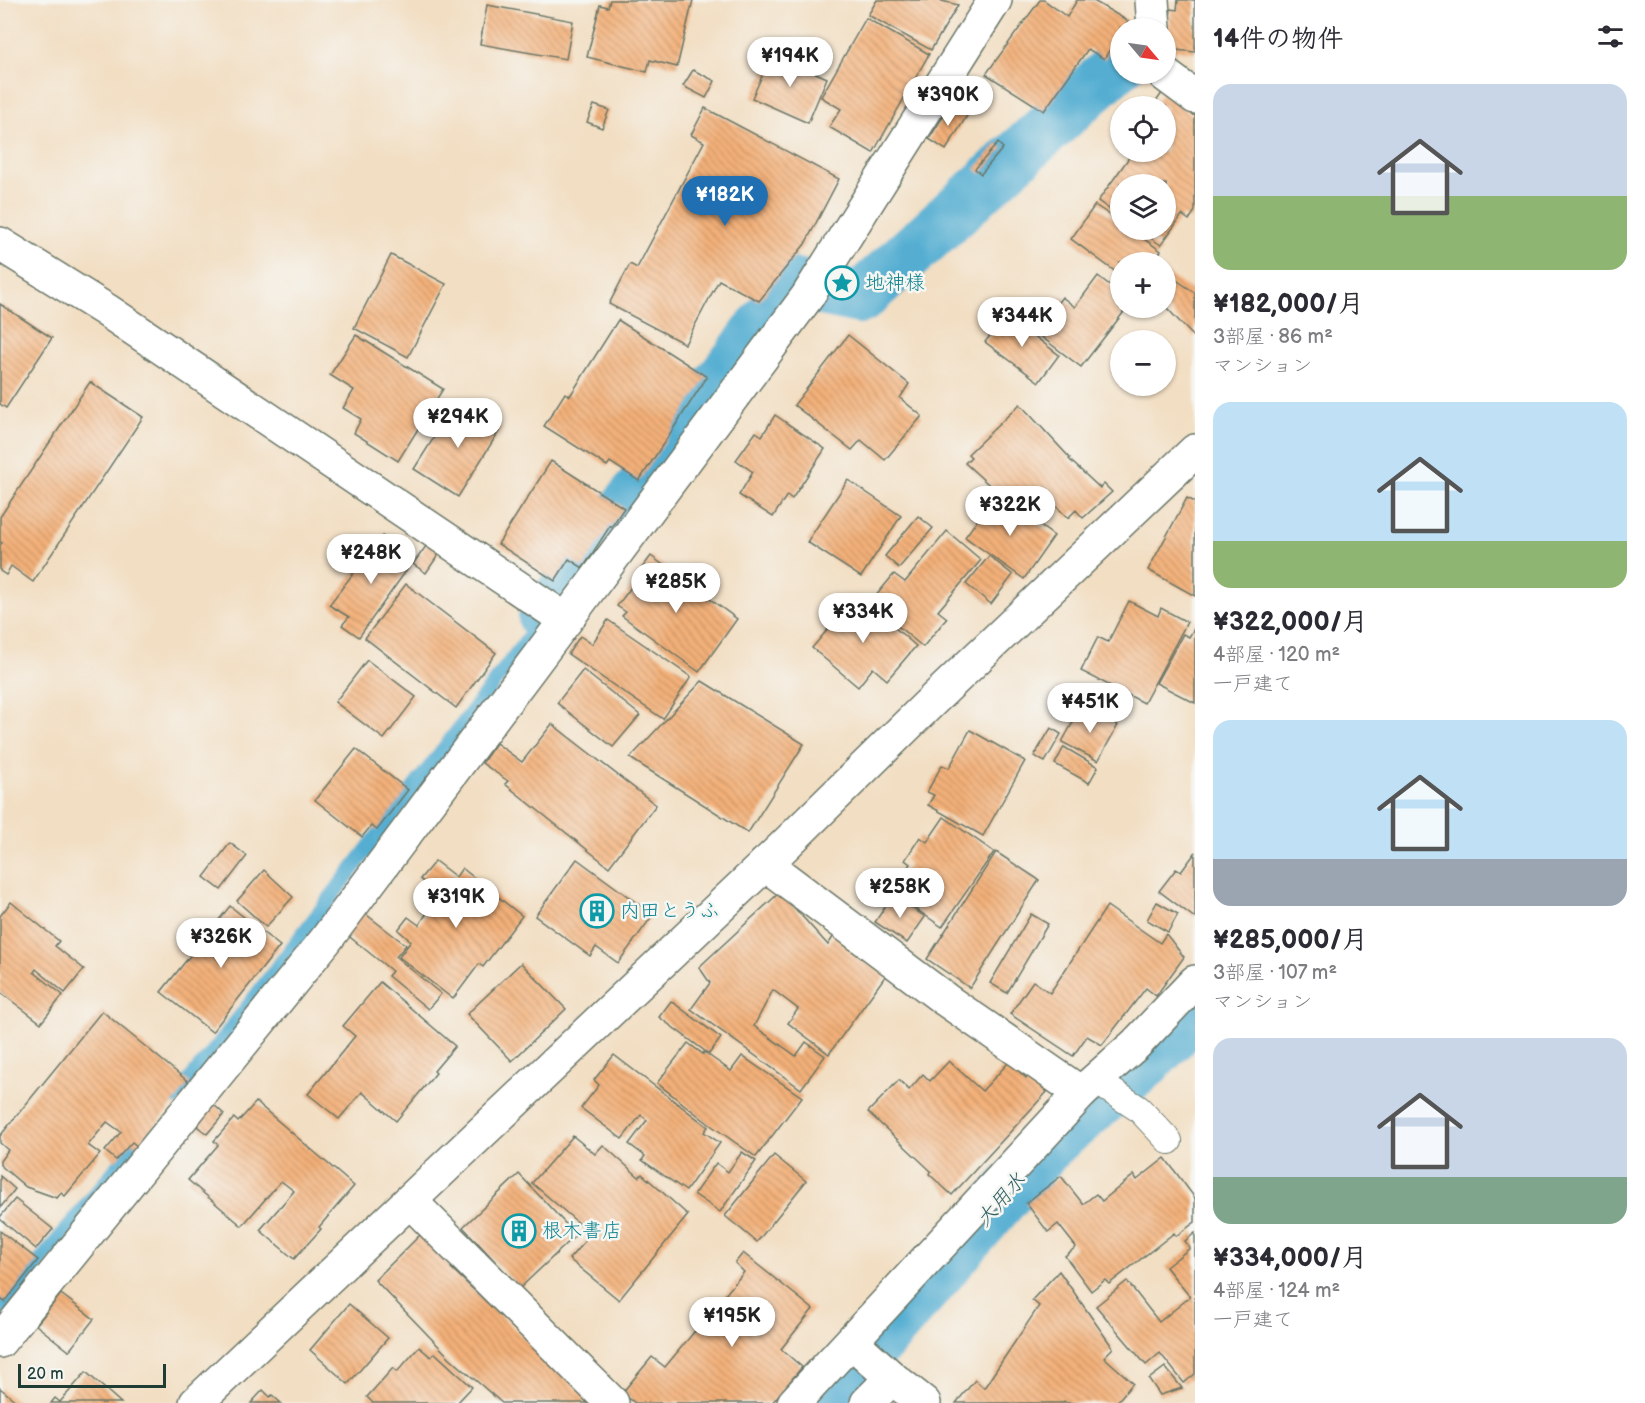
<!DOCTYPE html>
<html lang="ja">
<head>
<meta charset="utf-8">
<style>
  body { margin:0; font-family:"Balsamiq Sans","Klee One",sans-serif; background:#f2f2f3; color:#2b2b33; height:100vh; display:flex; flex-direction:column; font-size:22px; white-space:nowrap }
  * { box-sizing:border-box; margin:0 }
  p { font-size:20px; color:#7c7c81 }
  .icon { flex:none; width:33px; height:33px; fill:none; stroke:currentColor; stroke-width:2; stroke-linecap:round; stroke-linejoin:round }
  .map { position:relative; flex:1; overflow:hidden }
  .side { display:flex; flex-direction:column; background:#fff; width:450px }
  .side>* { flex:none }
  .needle { width:39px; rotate:119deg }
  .fabs { position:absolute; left:1110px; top:18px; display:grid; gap:12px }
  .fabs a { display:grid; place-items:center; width:66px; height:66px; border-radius:50%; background:#fff; box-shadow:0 2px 4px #0004; font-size:30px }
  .scale { position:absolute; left:18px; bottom:15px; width:148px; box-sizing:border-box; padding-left:6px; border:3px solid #1f3d34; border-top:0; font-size:16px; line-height:21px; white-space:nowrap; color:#1f3d34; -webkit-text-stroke:4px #f6f6f2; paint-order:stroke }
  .price { position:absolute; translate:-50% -51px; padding:0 14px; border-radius:21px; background:#fff; color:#222; font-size:20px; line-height:39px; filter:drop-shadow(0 2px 3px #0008) }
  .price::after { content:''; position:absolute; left:50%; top:36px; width:18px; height:14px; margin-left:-9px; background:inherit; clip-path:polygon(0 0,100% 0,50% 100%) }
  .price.selected { background:#1f6fb2; color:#fff }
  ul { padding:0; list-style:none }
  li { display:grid; align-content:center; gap:12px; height:318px; padding:0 18px }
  li span { display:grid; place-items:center; height:186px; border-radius:18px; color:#555 }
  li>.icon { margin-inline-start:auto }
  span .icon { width:108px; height:108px; fill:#fffc; stroke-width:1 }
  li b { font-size:26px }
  h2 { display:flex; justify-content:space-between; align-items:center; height:72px; padding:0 18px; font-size:26px }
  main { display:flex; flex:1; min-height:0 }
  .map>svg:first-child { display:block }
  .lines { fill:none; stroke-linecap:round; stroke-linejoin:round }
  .stream { stroke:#54aed2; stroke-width:15 }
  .canal { stroke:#54aed2; stroke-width:52 }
  .building { fill:url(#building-back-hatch) }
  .service-casing { stroke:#697566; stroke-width:28 }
  .minor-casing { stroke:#697566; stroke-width:36 }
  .tertiary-casing { stroke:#697566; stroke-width:36 }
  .service { stroke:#fff; stroke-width:26 }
  .minor { stroke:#fff; stroke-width:33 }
  .tertiary { stroke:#fff; stroke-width:33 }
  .labels { text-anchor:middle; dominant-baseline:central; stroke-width:5; stroke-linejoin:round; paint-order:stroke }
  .culture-label { font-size:20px; fill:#0d838f; stroke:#f6f6f2; text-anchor:start }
  .water-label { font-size:21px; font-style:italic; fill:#2f5f63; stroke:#f6f6f2 }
</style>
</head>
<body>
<main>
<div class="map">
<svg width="1195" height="1403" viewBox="0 0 1195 1403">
  <defs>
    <pattern id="building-back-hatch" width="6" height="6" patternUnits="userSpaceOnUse" patternTransform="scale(1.5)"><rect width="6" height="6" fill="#f4b179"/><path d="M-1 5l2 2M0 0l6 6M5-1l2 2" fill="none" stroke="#c59164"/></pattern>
  </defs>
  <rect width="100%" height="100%" fill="#f6f6f2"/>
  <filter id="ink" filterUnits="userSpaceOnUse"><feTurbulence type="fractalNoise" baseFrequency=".0167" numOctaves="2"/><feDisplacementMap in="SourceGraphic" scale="12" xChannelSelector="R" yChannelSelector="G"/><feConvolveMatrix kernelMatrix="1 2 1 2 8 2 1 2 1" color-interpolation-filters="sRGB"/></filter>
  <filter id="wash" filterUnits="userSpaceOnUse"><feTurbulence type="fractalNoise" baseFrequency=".008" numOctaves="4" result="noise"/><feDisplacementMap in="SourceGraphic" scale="24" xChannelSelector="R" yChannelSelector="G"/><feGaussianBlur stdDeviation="1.35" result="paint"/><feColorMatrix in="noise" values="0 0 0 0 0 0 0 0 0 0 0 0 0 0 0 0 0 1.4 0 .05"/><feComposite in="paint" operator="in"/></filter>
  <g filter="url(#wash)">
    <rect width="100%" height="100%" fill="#f2dec2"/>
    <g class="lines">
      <g class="stream">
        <path d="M 175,1098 L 216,1048 L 544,617"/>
        <path d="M 0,1310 L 148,1130"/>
      </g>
      <g class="canal">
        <path d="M 822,290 L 860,298 L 1120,63"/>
        <path d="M 544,617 L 794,284 L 802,285"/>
        <path d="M 824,1403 L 839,1388 L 1050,1144 L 1141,1067 L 1195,1013"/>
      </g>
    </g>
    <g id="blocks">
      <g class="building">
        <path d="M 610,0 L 693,0 L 677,67 L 650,60 L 647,72 L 587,57 L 600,5 L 608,7 Z"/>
        <path d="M 877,0 L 938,0 L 958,5 L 931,50 L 868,15 Z"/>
        <path d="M 1040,0 L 1044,0 L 1067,17 L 1077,0 L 1092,0 L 1128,21 L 1124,28 L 1120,28 L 1120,33 L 1104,59 L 1088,49 L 1044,111 L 986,74 Z"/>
        <path d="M 1178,0 L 1195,0 L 1195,52 L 1166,49 L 1166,28 L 1169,28 L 1171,9 L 1177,10 Z"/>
        <path d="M 487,5 L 573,21 L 566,59 L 480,44 Z"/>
        <path d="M 866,18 L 929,54 L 873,153 L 829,127 L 841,109 L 821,97 Z"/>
        <path d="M 772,54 L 827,78 L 808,123 L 752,98 Z"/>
        <path d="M 693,70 L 715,81 L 706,98 L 683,86 Z"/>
        <path d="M 1162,93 L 1195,116 L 1195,211 L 1189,220 L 1182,215 L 1161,245 L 1139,230 L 1166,230 L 1166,184 L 1120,184 L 1120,217 L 1098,201 L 1133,152 L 1166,152 L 1166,106 L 1153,106 Z"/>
        <path d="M 951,104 L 968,114 L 946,150 L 929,139 Z"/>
        <path d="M 594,105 L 609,110 L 602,128 L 587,122 Z"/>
        <path d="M 705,108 L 839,179 L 805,244 L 759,301 L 719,280 L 685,344 L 609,304 L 630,264 L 637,268 L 704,142 L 691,135 Z"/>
        <path d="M 998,143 L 1003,148 L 981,174 L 975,169 Z"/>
        <path d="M 1095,205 L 1120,222 L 1120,230 L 1131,230 L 1161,251 L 1153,262 L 1120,262 L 1120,275 L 1071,239 Z"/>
        <path d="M 391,255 L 446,284 L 408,357 L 354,328 Z"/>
        <path d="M 1168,274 L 1195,293 L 1195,338 L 1166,307 L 1166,277 Z"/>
        <path d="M 1098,276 L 1120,293 L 1120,308 L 1127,308 L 1081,367 L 1035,332 L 1062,297 L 1075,307 Z"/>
        <path d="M 0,304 L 52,338 L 6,408 L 0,404 Z"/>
        <path d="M 1007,315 L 1059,355 L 1039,382 L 985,342 Z"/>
        <path d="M 618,320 L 707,377 L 639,481 L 610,462 L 607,466 L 544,426 L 565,393 L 570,396 Z"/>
        <path d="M 356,335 L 443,389 L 398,461 L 354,433 L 361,419 L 343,408 L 354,390 L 330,375 Z"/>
        <path d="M 848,335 L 909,384 L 900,398 L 922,416 L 885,460 L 861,440 L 852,450 L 794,405 Z"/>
        <path d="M 90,382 L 143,417 L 33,582 L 11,566 L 6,575 L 0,571 L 0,545 L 2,543 L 0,542 L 0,517 Z"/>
        <path d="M 457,401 L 501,428 L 458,497 L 414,469 Z"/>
        <path d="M 1020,404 L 1070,458 L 1069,459 L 1073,463 L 1100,488 L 1104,484 L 1112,492 L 1083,518 L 1076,510 L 1068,518 L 1039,489 L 1020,507 L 1001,489 L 997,492 L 965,463 L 971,457 L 968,454 Z"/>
        <path d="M 775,415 L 825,449 L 792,499 L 787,495 L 773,517 L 739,495 L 753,472 L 736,460 L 756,432 L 762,436 Z"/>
        <path d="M 551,461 L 624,508 L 612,526 L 610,526 L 583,568 L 569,559 L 555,581 L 498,544 Z"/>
        <path d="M 848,480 L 901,516 L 861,577 L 807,542 Z"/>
        <path d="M 996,494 L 1054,536 L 1024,579 L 965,537 Z"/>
        <path d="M 1187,498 L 1195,502 L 1195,596 L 1148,570 Z"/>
        <path d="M 918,516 L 933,528 L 899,568 L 885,556 Z"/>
        <path d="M 947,531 L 981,560 L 938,611 L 947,618 L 923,647 L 870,603 L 894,574 L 905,582 Z"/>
        <path d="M 382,536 L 409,553 L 404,560 L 411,564 L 359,637 L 342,625 L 349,617 L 329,605 Z"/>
        <path d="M 429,542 L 441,551 L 426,573 L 413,564 Z"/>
        <path d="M 651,556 L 737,619 L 699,672 L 622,616 L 626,612 L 617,606 L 635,582 L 633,580 Z"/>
        <path d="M 989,556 L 1013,575 L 991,604 L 966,584 Z"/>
        <path d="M 406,584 L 496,653 L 456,708 L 365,638 Z"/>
        <path d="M 857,595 L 916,646 L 887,680 L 873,668 L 858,687 L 812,648 Z"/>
        <path d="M 1129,601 L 1158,616 L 1161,608 L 1187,622 L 1144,703 L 1081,671 L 1098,637 L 1108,642 Z"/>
        <path d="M 608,620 L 691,677 L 663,719 L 568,654 L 580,636 L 592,644 Z"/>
        <path d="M 1195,627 L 1195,703 L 1156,683 L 1183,634 L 1189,637 Z"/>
        <path d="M 367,660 L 416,697 L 384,739 L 335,702 Z"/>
        <path d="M 583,670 L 640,715 L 613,747 L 557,703 Z"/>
        <path d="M 702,681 L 804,744 L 748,833 L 630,758 Z"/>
        <path d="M 1082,706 L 1118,725 L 1098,761 L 1062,742 Z"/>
        <path d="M 552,724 L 656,805 L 609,867 L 505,784 L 508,781 L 482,763 L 496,743 L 522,762 Z"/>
        <path d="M 1051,728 L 1061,734 L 1045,762 L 1034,756 Z"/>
        <path d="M 970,730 L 1025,761 L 983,836 L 928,805 L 934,795 L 927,792 L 942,765 L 949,768 Z"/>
        <path d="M 1064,747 L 1098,767 L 1089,783 L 1055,764 Z"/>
        <path d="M 356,749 L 408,790 L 377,830 L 371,826 L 362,837 L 315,800 Z"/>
        <path d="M 944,817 L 994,852 L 942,927 L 896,895 L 900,891 L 894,887 L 910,864 L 905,860 L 920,837 L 927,842 Z"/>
        <path d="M 230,843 L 247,856 L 221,890 L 204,877 Z"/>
        <path d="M 996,852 L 1039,880 L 970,988 L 927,959 Z"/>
        <path d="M 1195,853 L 1195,918 L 1159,891 L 1176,869 L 1181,872 Z"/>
        <path d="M 577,859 L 653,915 L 618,963 L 596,947 L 590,956 L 535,916 Z"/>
        <path d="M 435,861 L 456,877 L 462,868 L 522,916 L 483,967 L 479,964 L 453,999 L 399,957 L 411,941 L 398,930 L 408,917 L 419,925 L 427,913 L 422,910 L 434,894 L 439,898 L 441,895 L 420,879 Z"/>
        <path d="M 264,870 L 293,897 L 266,927 L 237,901 Z"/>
        <path d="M 780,892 L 828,945 L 835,934 L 889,971 L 829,1054 L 788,1023 L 798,1009 L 773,990 L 754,1026 L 796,1056 L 806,1042 L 825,1056 L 801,1089 L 691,1009 L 710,983 L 699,967 Z"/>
        <path d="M 893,895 L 925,917 L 907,943 L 875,922 Z"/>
        <path d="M 11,902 L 59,941 L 55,946 L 84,969 L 65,993 L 36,969 L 34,972 L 63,995 L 41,1023 L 0,992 L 0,916 Z"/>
        <path d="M 1157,902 L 1178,914 L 1168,932 L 1147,920 Z"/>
        <path d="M 230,906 L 280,946 L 212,1032 L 161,992 Z"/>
        <path d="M 1107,906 L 1160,943 L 1166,934 L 1184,957 L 1156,996 L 1146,988 L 1102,1045 L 1087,1036 L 1073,1056 L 1010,1014 L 1033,981 L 1050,993 Z"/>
        <path d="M 363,912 L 406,945 L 396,957 L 441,994 L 428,1009 L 388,976 L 392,971 L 346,934 Z"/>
        <path d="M 1031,914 L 1048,924 L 1007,993 L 990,983 Z"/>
        <path d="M 521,963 L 566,1009 L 512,1061 L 467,1014 Z"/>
        <path d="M 380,982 L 455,1046 L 434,1071 L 436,1073 L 396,1121 L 362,1092 L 339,1119 L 308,1094 L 355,1036 L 343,1026 Z"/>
        <path d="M 671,1001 L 721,1038 L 709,1054 L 659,1017 Z"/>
        <path d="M 102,1011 L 190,1083 L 138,1147 L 132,1142 L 116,1160 L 105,1151 L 121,1132 L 107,1122 L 88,1145 L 100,1154 L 65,1196 L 61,1193 L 57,1198 L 26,1187 L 0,1165 L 0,1161 L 8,1150 L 0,1143 L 0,1136 Z"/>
        <path d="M 688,1043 L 703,1054 L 704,1052 L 731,1071 L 742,1056 L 802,1097 L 756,1157 L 709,1124 L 657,1083 Z"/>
        <path d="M 614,1055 L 708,1127 L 704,1132 L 720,1143 L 686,1191 L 642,1160 L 645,1156 L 629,1144 L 647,1120 L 641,1115 L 622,1139 L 581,1108 L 599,1085 L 594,1080 Z"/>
        <path d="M 949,1061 L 982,1091 L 1009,1062 L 1026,1078 L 1029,1074 L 1047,1092 L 952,1195 L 929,1174 L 931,1171 L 868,1112 L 899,1080 L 909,1090 L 923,1074 L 930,1081 Z"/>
        <path d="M 256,1102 L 354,1186 L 319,1227 L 321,1229 L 294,1259 L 260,1230 L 294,1191 L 281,1181 L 242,1226 L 188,1180 L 218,1145 L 214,1141 L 234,1118 L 238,1122 Z"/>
        <path d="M 213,1104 L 224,1114 L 207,1134 L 197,1126 Z"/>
        <path d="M 573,1136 L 595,1154 L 603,1145 L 639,1177 L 642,1174 L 688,1215 L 619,1300 L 569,1259 L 591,1234 L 532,1183 Z"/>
        <path d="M 742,1152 L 756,1161 L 720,1212 L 694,1194 L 716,1163 L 728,1172 Z"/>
        <path d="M 774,1155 L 806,1181 L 757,1242 L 725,1216 Z"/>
        <path d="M 1165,1158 L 1195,1198 L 1195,1222 L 1176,1236 L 1174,1233 L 1109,1284 L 1105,1280 L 1091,1291 L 1065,1256 L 1076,1247 L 1058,1224 L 1048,1232 L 1026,1203 L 1061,1176 L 1083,1204 L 1096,1194 L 1102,1201 L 1134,1175 L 1137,1180 Z"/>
        <path d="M 519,1174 L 576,1235 L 520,1288 L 463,1227 Z"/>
        <path d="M 0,1176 L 15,1189 L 0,1208 Z"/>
        <path d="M 15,1199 L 53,1229 L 36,1249 L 0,1219 L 0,1217 Z"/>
        <path d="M 425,1230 L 456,1262 L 451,1268 L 592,1403 L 502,1403 L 450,1358 L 375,1280 Z"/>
        <path d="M 0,1231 L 38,1260 L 5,1302 L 0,1299 Z"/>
        <path d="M 1195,1233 L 1195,1374 L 1184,1383 L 1160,1353 L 1146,1365 L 1096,1306 L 1127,1281 L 1159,1322 L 1190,1297 L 1166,1267 L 1190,1248 L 1185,1241 Z"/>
        <path d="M 743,1253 L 813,1309 L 781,1349 L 802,1367 L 772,1403 L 635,1403 L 622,1393 L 652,1357 L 665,1367 L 744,1272 L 735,1263 Z"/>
        <path d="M 1059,1271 L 1113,1348 L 1104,1357 L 1133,1383 L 1116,1403 L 1067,1403 L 1064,1401 L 1063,1403 L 956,1403 L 975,1380 L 984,1388 L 1039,1306 L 1032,1300 Z"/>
        <path d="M 61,1294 L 94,1319 L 69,1351 L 36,1325 Z"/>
        <path d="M 349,1304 L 388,1338 L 348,1384 L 310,1350 Z"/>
        <path d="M 419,1347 L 431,1357 L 435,1353 L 472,1387 L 457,1403 L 373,1403 L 367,1397 L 393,1368 L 397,1372 Z"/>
        <path d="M 1165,1367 L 1182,1388 L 1160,1395 L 1149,1379 Z"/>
        <path d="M 86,1372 L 121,1403 L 51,1403 L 55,1398 L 60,1402 Z"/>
        <path d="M 0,1388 L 18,1403 L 0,1403 Z"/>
        <path d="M 263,1390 L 270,1397 L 272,1395 L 281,1403 L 251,1403 Z"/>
      </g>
    </g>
  </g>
  <g filter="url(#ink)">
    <use href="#blocks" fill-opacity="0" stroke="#697566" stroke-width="1.5"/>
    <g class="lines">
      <g class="service-casing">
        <path id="service" d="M 1096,1081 L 1139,1109 L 1169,1141"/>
      </g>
      <g class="minor-casing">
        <g id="minor">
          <path d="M 1152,0 L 1154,28"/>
          <path d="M 1164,74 L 1195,97"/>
          <path d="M 0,244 L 106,310 L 566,620"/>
          <path d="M 765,864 L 946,1000 L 1081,1093"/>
          <path d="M 410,1201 L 612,1403"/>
          <path d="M 0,1341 L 325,941 L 566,620 L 807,297 L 995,0"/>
          <path d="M 852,1342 L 892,1378"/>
          <path d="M 794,1403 L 1081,1093 L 1136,1044 L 1195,982"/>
          <path d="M 867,1403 L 892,1378 L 924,1403"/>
        </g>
      </g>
      <g class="tertiary-casing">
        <path id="tertiary" d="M 196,1403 L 780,850 L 934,699 L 1195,451"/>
      </g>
      <use href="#service" class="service"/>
      <use href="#minor" class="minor"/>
      <use href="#tertiary" class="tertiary"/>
    </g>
  </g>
  <defs>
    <g id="sight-ring" transform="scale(1.725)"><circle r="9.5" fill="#f6f6f2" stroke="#0f9aa8" stroke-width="1.5"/><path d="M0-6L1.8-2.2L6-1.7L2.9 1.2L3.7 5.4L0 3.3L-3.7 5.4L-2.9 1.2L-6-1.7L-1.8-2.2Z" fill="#0f9aa8"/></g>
    <g id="building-ring" transform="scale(1.725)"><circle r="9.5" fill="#f6f6f2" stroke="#0f9aa8" stroke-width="1.5"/><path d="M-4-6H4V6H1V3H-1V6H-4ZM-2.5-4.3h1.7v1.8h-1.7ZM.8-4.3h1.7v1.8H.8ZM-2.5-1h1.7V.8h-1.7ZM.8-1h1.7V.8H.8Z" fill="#0f9aa8"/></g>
  </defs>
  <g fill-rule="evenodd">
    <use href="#sight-ring" x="842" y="283"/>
    <use href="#building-ring" x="597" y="911"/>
    <use href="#building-ring" x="519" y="1231"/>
  </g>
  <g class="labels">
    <g class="culture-label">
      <text x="865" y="283">地神様</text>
      <text x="620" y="911">内田とうふ</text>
      <text x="542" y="1231">根木書店</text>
    </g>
    <g class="water-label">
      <text transform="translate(1001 1200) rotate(-49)">大用水</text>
    </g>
  </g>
</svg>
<div class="fabs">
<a><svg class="needle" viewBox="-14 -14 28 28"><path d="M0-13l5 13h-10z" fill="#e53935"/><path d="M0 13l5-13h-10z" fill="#7c7c81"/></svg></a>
<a><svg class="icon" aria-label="locate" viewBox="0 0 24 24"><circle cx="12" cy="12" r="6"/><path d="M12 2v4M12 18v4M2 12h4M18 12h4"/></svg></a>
<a><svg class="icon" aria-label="layers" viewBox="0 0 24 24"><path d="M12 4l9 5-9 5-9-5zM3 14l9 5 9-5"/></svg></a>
<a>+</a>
<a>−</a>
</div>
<div class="scale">20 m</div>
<b class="price" style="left:790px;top:88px">¥194K</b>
<b class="price" style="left:948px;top:127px">¥390K</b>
<b class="price selected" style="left:725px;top:227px">¥182K</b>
<b class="price" style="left:1022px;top:348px">¥344K</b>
<b class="price" style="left:458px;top:449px">¥294K</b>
<b class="price" style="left:1010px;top:537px">¥322K</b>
<b class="price" style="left:371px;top:585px">¥248K</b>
<b class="price" style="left:676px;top:614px">¥285K</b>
<b class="price" style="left:863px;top:644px">¥334K</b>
<b class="price" style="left:1090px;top:734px">¥451K</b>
<b class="price" style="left:900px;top:919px">¥258K</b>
<b class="price" style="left:456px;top:929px">¥319K</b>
<b class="price" style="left:221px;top:969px">¥326K</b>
<b class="price" style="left:732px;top:1348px">¥195K</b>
</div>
<section class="side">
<h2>14件の物件<svg class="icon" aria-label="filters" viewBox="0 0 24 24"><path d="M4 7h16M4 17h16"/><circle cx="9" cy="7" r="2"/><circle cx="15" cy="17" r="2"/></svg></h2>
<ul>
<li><span style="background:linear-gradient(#c9d6e8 60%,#8fb573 0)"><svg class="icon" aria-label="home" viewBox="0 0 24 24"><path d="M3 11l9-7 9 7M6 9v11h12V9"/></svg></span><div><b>¥182,000/月</b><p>3部屋 · 86 m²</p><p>マンション</p></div></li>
<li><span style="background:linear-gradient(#bfe0f5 75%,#8fb573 0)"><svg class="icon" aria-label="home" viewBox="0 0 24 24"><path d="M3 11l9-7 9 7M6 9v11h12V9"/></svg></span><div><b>¥322,000/月</b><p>4部屋 · 120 m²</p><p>一戸建て</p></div></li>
<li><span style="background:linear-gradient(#bfe0f5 75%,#9aa5b1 0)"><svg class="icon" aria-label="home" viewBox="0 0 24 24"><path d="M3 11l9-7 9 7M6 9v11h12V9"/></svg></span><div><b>¥285,000/月</b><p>3部屋 · 107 m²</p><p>マンション</p></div></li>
<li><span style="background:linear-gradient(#c9d6e8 75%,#7fa58c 0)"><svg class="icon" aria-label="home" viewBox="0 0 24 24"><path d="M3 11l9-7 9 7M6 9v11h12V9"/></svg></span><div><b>¥334,000/月</b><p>4部屋 · 124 m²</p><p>一戸建て</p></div></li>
</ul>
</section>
</main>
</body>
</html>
